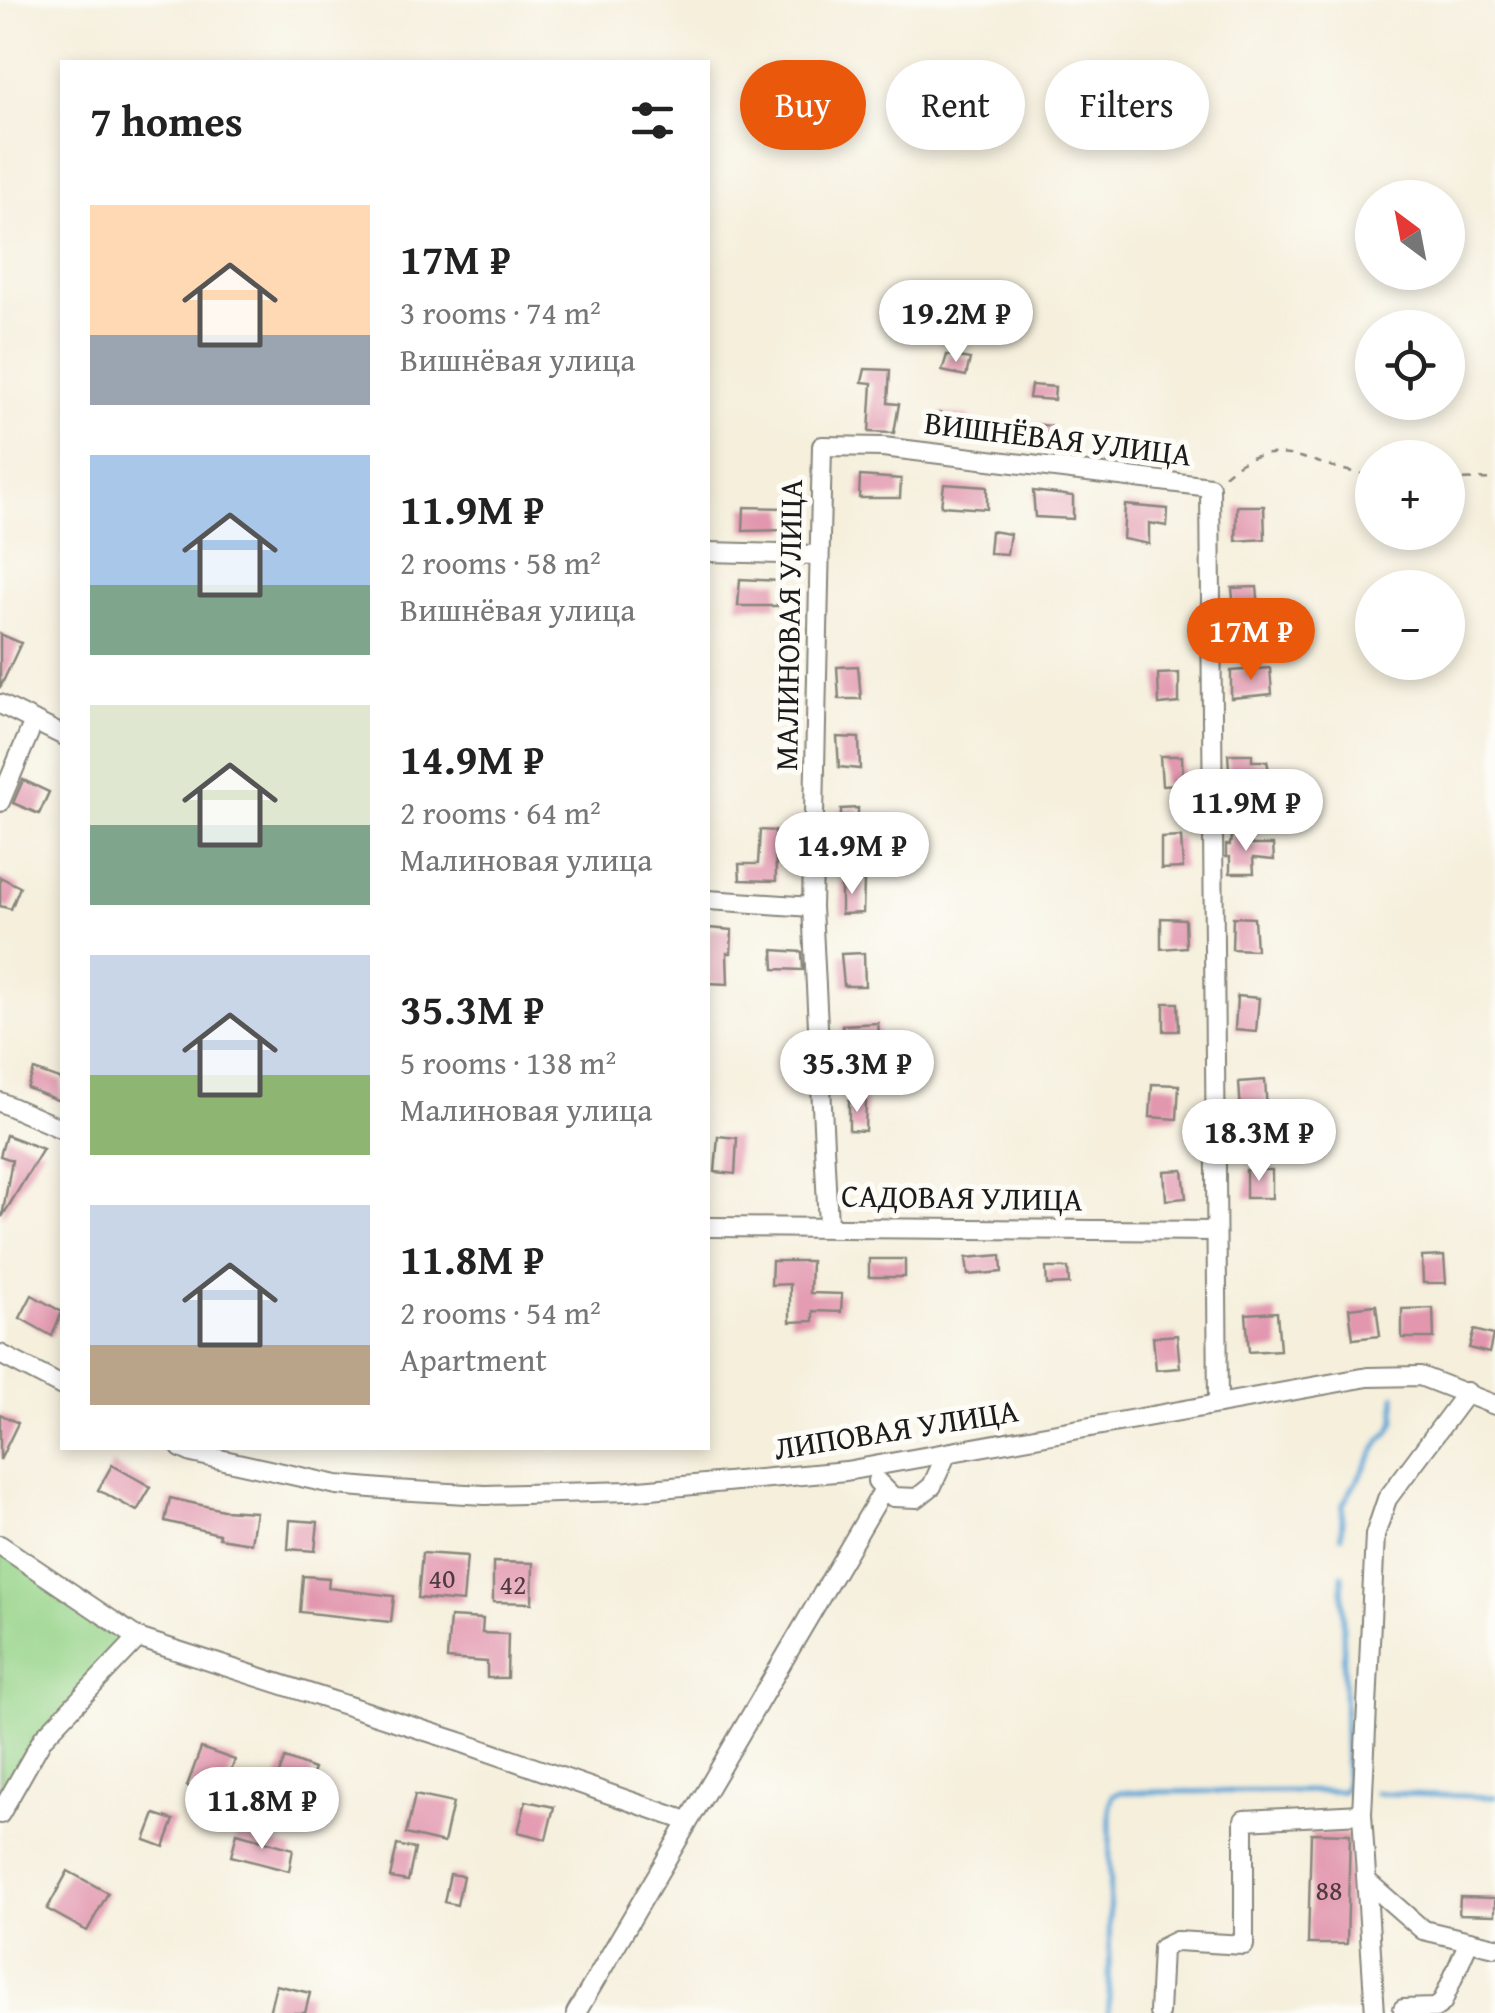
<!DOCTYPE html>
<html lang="en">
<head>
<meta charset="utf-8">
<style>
  body { margin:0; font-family:"Gentium Book Plus",serif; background:#f2f2f2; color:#222; height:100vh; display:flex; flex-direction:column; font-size:38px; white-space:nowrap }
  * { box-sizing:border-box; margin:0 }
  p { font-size:32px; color:#767676 }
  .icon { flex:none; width:55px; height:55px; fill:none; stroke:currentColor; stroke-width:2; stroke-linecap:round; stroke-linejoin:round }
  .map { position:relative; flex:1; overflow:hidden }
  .details { position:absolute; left:60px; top:60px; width:650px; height:1390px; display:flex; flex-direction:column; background:#fff; border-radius:0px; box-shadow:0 5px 15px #0003 }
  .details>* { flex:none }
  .guide { position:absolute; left:740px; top:60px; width:605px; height:90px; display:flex; gap:20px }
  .needle { width:65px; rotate:328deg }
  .buttons { position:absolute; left:1355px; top:180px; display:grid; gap:20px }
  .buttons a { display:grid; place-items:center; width:110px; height:110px; border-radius:50%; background:#fff; box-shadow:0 5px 15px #0003; font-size:50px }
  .price { position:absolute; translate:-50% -85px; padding:0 22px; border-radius:35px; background:#fff; color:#222; font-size:32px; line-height:65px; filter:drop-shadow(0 2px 5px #0008) }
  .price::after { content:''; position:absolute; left:50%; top:60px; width:30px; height:22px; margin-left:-15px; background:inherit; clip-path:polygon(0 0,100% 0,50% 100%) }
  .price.selected { background:#ea580c; color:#fff }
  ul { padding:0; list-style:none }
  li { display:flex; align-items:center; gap:30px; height:250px; padding:0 30px }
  li span { display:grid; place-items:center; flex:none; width:280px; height:200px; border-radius:0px; color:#555 }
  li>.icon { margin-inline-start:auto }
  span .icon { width:120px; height:120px; fill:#fffc; stroke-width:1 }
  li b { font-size:42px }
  h2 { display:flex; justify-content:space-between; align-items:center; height:120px; padding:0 30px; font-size:42px }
  .pill { padding:0 35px; border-radius:45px; background:#fff; box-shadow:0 5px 15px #0003; font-size:35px; line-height:90px }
  .pill.selected { background:#ea580c; color:#fff }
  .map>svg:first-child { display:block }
  .green { fill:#95d388; stroke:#587852; stroke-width:2.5 }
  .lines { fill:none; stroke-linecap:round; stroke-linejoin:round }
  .stream { stroke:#5fa6d6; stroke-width:5 }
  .building { fill:#e297af }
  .minor-casing { stroke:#88867c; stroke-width:22 }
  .path { stroke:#88867c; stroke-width:2.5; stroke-dasharray:8 8; stroke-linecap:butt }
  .minor { stroke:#fff; stroke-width:18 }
  .labels { text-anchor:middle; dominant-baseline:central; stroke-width:10; stroke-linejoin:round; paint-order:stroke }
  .number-label { font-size:28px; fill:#4e3b41 }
  .street-label { font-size:32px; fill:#1c1c1c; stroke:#fdfcf7 }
</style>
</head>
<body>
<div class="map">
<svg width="1495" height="2013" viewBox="0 0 1495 2013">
  <rect width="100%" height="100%" fill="#fdfcf7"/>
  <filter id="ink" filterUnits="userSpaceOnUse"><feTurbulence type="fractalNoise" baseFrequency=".01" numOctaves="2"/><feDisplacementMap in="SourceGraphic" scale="20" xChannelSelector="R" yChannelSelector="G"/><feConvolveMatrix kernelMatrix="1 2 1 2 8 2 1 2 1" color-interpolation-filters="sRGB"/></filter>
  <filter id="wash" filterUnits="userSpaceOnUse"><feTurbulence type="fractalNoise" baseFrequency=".0048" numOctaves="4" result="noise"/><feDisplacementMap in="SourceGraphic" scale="40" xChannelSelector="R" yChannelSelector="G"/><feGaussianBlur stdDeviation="2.25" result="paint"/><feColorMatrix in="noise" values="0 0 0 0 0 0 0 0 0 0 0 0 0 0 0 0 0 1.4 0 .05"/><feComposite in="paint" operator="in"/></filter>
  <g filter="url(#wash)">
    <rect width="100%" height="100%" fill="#f5efdc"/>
    <path class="green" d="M 0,1545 L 138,1638 L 43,1738 L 0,1814 Z"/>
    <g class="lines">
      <g class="stream">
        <path d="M 1341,1536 L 1343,1504 L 1381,1440 L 1390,1431 L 1395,1421 L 1395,1395"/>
        <path d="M 1376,1793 L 1495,1797"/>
        <path d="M 1109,2013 L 1110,1805 L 1113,1795 L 1120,1792 L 1343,1791 L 1346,1784 L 1342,1575"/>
      </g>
    </g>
    <g id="blocks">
      <g class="building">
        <path d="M 947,355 L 970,359 L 966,376 L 942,371 Z"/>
        <path d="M 865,369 L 890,370 L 888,403 L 899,404 L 894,433 L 869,432 L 872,383 L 862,382 Z"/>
        <path d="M 1031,385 L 1055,387 L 1054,400 L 1029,398 Z"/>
        <path d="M 939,413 L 970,417 L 968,437 L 934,435 Z"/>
        <path d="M 1019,422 L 1051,426 L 1050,448 L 1015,442 Z"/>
        <path d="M 860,476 L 901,479 L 900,498 L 859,498 Z"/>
        <path d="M 944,484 L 987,487 L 987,509 L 941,506 Z"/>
        <path d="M 1033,491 L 1073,496 L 1073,519 L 1035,517 Z"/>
        <path d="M 1125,505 L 1168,509 L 1167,526 L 1149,523 L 1149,544 L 1123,539 Z"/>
        <path d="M 1237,506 L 1264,506 L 1265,539 L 1236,541 Z"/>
        <path d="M 744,507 L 786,508 L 788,530 L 743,531 Z"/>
        <path d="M 991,531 L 1010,534 L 1007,554 L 989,553 Z"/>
        <path d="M 740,579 L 779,581 L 777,606 L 738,606 Z"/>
        <path d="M 1257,587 L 1260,618 L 1235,619 L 1232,588 Z"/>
        <path d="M 0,634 L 21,643 L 0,688 Z"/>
        <path d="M 858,666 L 861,699 L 839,699 L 837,667 Z"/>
        <path d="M 1270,668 L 1272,694 L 1231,698 L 1231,671 Z"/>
        <path d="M 1179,673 L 1179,703 L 1159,705 L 1158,674 Z"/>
        <path d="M 837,737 L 859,738 L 860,769 L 839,767 Z"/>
        <path d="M 1228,754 L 1252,754 L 1252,761 L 1267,761 L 1270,776 L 1250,775 L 1251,784 L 1230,784 Z"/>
        <path d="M 1160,756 L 1182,756 L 1183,784 L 1162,785 Z"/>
        <path d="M 23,780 L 49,792 L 39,814 L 13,803 Z"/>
        <path d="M 858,808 L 858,825 L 868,826 L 869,841 L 841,843 L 841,809 Z"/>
        <path d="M 760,830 L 775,831 L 776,881 L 740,880 L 739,864 L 758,864 Z"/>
        <path d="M 1231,836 L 1252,836 L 1251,845 L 1273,845 L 1274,860 L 1253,858 L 1254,873 L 1230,873 L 1230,857 L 1226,857 L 1226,845 L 1230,845 Z"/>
        <path d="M 1181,837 L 1183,868 L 1161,869 L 1161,838 Z"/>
        <path d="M 0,877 L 20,887 L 11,909 L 0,906 Z"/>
        <path d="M 841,880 L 864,881 L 863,913 L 841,914 Z"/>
        <path d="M 1233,917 L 1254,918 L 1256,950 L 1232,949 Z"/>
        <path d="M 1161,918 L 1185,919 L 1186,947 L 1161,949 Z"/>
        <path d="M 708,928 L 732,930 L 731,953 L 727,953 L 728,984 L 708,983 Z"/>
        <path d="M 773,950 L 802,952 L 803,970 L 774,969 Z"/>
        <path d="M 864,953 L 865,986 L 844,986 L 841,954 Z"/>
        <path d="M 1237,996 L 1259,998 L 1256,1032 L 1235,1030 Z"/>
        <path d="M 1164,1003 L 1178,1003 L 1179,1031 L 1164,1031 Z"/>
        <path d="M 878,1023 L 880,1043 L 862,1046 L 862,1058 L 844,1062 L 842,1025 Z"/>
        <path d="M 34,1070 L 62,1080 L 62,1102 L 27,1088 Z"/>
        <path d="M 1265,1080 L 1267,1111 L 1241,1113 L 1239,1082 Z"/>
        <path d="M 1152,1084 L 1179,1085 L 1177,1119 L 1150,1117 Z"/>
        <path d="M 849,1100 L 866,1100 L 865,1131 L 849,1130 Z"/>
        <path d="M 6,1135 L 43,1149 L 2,1217 L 12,1160 L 0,1156 Z"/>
        <path d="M 718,1136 L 737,1138 L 735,1174 L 715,1172 Z"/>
        <path d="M 1183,1170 L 1186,1198 L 1166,1200 L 1164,1171 Z"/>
        <rect x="1246" y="1170" width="26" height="28"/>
        <path d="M 1001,1255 L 1002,1272 L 968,1275 L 966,1258 Z"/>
        <path d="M 1444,1256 L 1446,1283 L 1423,1283 L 1422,1257 Z"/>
        <rect x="869" y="1259" width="36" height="18"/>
        <path d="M 772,1261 L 811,1261 L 810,1293 L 842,1294 L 841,1312 L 813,1311 L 813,1321 L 790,1322 L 790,1284 L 771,1285 Z"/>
        <path d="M 1046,1268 L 1068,1268 L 1069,1284 L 1047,1285 Z"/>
        <path d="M 32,1295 L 62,1312 L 52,1336 L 20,1318 Z"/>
        <path d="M 1376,1305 L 1380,1336 L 1353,1339 L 1349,1308 Z"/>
        <path d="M 1433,1308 L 1434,1338 L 1402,1338 L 1402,1309 Z"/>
        <path d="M 1277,1312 L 1280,1350 L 1249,1352 L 1246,1314 Z"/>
        <path d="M 1474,1330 L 1493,1335 L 1489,1353 L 1469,1348 Z"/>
        <path d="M 1177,1335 L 1180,1368 L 1156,1370 L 1153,1337 Z"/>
        <path d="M 0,1414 L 18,1423 L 0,1460 Z"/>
        <path d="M 112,1465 L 151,1487 L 137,1511 L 98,1490 Z"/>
        <path d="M 170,1498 L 223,1510 L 256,1512 L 251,1543 L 219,1538 L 219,1534 L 165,1521 Z"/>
        <path d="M 290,1520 L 318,1522 L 315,1551 L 288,1549 Z"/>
        <path d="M 422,1553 L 467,1556 L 463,1602 L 418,1598 Z"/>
        <path d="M 493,1562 L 533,1563 L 532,1603 L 493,1602 Z"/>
        <path d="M 303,1576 L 329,1578 L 328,1588 L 394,1596 L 391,1622 L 300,1612 Z"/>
        <path d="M 450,1617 L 483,1619 L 482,1633 L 508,1634 L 507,1678 L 487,1678 L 487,1662 L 447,1659 Z"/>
        <path d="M 201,1748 L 235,1760 L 221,1799 L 187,1786 Z"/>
        <path d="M 285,1758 L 314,1769 L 301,1803 L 272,1792 Z"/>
        <path d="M 415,1795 L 453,1803 L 444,1843 L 406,1834 Z"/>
        <path d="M 526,1801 L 554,1807 L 546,1839 L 518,1832 Z"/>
        <path d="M 155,1814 L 174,1820 L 164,1847 L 145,1840 Z"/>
        <path d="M 237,1833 L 293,1849 L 289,1871 L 231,1856 Z"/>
        <path d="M 1311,1833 L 1350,1834 L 1347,1944 L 1308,1944 Z"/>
        <path d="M 397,1845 L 415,1849 L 408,1881 L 390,1878 Z"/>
        <path d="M 68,1871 L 108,1893 L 87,1931 L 47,1909 Z"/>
        <path d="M 450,1874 L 463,1876 L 457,1905 L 444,1902 Z"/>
        <path d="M 1460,1897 L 1495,1898 L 1495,1915 L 1459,1914 Z"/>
        <path d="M 276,1985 L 310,1993 L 305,2013 L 269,2013 Z"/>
      </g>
    </g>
  </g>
  <g filter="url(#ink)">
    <use href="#blocks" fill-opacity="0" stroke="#88867c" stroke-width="2.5"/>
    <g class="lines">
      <g class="minor-casing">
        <g id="minor">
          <path d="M 708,552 L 819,555"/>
          <path d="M 0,704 L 62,735"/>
          <path d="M 0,802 L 34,721"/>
          <path d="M 708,900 L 812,907"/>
          <path d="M 0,1102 L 62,1129"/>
          <path d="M 828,1225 L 812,907 L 822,446 L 883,447 L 1210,487 L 1218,1404"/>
          <path d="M 708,1227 L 1216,1231"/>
          <path d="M 0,1354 L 62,1386"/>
          <path d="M 181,1448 L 192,1453 L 337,1485 L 394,1490 L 485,1495 L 629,1491 L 846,1471 L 1368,1377 L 1420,1376 L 1495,1405"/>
          <path d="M 877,1481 L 893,1497 L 917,1498 L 932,1486 L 947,1453"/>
          <path d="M 0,1545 L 138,1638 L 463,1743 L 687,1821"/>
          <path d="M 0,1814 L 43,1738 L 138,1638"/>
          <path d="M 1368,1882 L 1423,1930 L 1495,1947"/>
          <path d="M 1403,2009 L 1435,2008 L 1442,2003 L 1469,1941"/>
          <path d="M 576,2013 L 884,1489"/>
          <path d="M 1159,2013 L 1162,1948 L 1176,1941 L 1244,1945 L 1244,1820 L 1362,1814"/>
          <path d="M 1375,2013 L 1362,1814 L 1375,1535 L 1387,1499 L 1467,1392"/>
        </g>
      </g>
      <g class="path">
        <path d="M 1224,475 C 1274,430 1316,470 1372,475"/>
        <path d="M 1448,480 L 1495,479"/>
      </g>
      <use href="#minor" class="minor"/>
    </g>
  </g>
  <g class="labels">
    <g class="number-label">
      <text x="442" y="1577">40</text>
      <text x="513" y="1583">42</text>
      <text x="1329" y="1889">88</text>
    </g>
    <g class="street-label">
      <text transform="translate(1058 438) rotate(7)">ВИШНЁВАЯ УЛИЦА</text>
      <text transform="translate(788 625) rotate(-89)">МАЛИНОВАЯ УЛИЦА</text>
      <text transform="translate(962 1197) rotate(1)">САДОВАЯ УЛИЦА</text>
      <text transform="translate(896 1429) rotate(-9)">ЛИПОВАЯ УЛИЦА</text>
    </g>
  </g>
</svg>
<div class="buttons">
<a><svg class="needle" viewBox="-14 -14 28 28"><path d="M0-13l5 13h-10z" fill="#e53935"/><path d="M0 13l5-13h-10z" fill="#767676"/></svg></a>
<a><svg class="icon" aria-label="locate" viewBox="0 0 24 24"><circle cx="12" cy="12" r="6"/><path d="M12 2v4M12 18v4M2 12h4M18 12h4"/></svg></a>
<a>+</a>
<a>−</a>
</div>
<b class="price" style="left:956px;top:365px">19.2M ₽</b>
<b class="price selected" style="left:1251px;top:683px">17M ₽</b>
<b class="price" style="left:1246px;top:854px">11.9M ₽</b>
<b class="price" style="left:852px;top:897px">14.9M ₽</b>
<b class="price" style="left:857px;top:1115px">35.3M ₽</b>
<b class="price" style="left:1259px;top:1184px">18.3M ₽</b>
<b class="price" style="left:262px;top:1852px">11.8M ₽</b>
<div class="guide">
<a class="pill selected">Buy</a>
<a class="pill">Rent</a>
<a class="pill">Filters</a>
</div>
<section class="details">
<h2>7 homes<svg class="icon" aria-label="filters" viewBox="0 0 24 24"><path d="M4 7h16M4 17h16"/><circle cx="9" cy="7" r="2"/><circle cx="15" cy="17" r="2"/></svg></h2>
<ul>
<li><span style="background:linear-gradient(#ffd9b3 65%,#9aa5b1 0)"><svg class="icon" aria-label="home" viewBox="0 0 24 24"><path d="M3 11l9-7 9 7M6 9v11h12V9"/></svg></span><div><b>17M ₽</b><p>3 rooms · 74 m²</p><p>Вишнёвая улица</p></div></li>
<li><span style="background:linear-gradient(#a9c7e8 65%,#7fa58c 0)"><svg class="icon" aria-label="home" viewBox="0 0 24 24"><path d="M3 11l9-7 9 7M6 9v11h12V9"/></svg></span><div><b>11.9M ₽</b><p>2 rooms · 58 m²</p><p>Вишнёвая улица</p></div></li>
<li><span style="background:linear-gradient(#dfe7d0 60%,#7fa58c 0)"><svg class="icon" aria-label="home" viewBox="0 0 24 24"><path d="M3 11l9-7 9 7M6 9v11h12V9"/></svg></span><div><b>14.9M ₽</b><p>2 rooms · 64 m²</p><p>Малиновая улица</p></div></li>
<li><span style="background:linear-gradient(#c9d6e8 60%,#8fb573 0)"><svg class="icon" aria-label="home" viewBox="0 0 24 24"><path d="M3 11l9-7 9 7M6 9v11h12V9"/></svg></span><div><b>35.3M ₽</b><p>5 rooms · 138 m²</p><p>Малиновая улица</p></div></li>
<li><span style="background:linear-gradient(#c9d6e8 70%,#b9a48a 0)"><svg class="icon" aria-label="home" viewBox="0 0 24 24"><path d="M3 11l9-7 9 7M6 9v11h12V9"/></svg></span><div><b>11.8M ₽</b><p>2 rooms · 54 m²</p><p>Apartment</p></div></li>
</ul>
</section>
</div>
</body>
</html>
